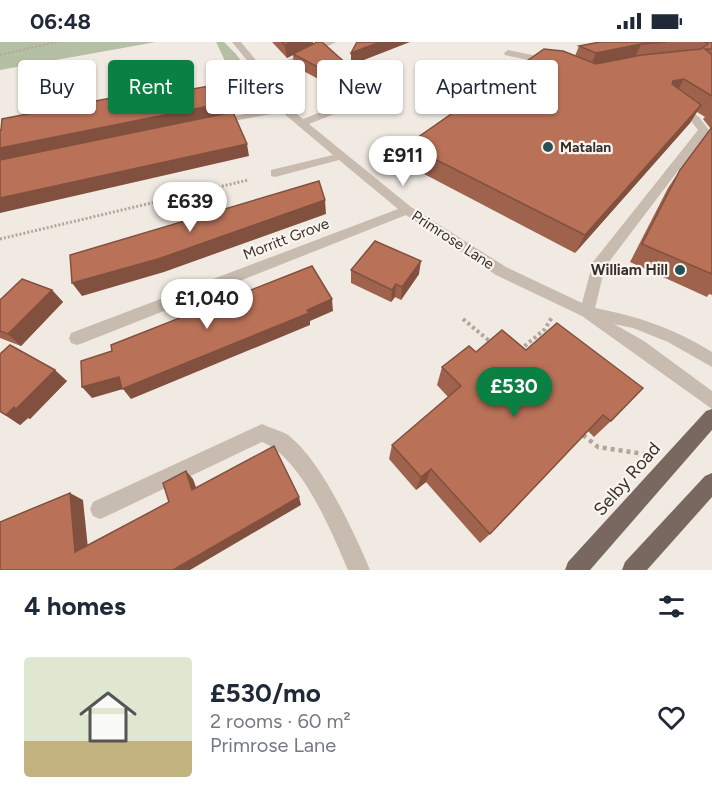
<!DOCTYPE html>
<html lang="en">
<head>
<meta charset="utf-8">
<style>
  body { margin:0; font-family:Figtree,sans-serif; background:#f2f2f3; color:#1f2937; height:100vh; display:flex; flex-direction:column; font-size:22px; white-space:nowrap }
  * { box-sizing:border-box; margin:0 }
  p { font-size:20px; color:#747a83 }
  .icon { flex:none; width:33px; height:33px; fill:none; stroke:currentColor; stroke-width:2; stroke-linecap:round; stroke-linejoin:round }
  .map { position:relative; height:528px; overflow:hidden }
  .panel { display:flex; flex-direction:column; background:#fff; flex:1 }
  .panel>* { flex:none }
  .guide { position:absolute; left:18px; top:18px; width:676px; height:54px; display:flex; gap:12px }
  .price { position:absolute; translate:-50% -51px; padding:0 14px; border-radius:21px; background:#fff; color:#222; font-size:20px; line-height:39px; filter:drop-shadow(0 2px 3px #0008) }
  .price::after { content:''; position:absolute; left:50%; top:36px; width:18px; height:14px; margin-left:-9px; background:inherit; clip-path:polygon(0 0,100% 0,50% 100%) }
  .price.on { background:#0b8043; color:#fff }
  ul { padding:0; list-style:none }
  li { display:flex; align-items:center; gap:18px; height:150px; padding:0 24px }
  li+li { border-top:2px solid #e0e1e3 }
  li span { display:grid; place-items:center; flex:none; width:168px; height:120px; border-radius:6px; color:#555 }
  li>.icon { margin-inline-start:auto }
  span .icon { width:72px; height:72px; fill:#fffc; stroke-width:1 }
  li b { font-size:26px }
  h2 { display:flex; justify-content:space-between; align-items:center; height:72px; padding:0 24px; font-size:26px }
  .pill { padding:0 21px; border-radius:6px; background:#fff; box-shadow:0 2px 4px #0004; font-size:21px; line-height:54px }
  .pill.on { background:#0b8043; color:#fff }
  .status { display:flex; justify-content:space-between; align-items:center; height:42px; padding:0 30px; background:#fff; direction:ltr }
  .status svg { height:16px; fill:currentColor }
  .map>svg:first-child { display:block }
  .green { fill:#b5bfa3 }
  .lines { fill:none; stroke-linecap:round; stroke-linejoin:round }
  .path-far3 { stroke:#b4a599; stroke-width:2; stroke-dasharray:2 2; stroke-linecap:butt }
  .path-far2 { stroke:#b4a599; stroke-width:3; stroke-dasharray:2 2; stroke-linecap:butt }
  .path-far1 { stroke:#b4a599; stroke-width:4; stroke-dasharray:3 3; stroke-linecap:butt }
  .path { stroke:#b4a599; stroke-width:4.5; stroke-dasharray:4 4; stroke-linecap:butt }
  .minor { fill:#c8bbaf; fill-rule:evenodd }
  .major { fill:#78685f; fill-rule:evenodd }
  .wall { fill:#9f624c }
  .shaded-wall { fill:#82503e }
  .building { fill:#b97258; stroke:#82503e; stroke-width:1.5 }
  .poi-dot { fill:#265155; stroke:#f9f4ee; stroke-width:2 }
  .labels { text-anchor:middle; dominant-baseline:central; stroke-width:4.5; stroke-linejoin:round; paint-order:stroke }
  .far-poi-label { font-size:14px; font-weight:bold; fill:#38302c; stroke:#f9f4ee; text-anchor:start }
  .street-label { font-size:15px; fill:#38302c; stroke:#f9f4ee }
  .poi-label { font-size:15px; font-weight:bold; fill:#38302c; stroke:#f9f4ee; text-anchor:end }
  .near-street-label { font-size:18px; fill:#38302c; stroke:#f9f4ee }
</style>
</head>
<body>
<div class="status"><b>06:48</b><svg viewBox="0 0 49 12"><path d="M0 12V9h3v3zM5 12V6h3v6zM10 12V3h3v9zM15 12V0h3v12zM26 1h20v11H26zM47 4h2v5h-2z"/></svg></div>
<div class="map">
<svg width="712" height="528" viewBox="0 0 712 528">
  <rect width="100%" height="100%" fill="#f1eae2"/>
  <g class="green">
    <path d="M 0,0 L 156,0 L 0,28 Z"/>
    <path d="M 216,0 L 224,0 L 236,12 L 265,52 L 262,61 L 247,65 Z"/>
  </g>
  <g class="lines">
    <g class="path-far3">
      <path d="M 0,13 L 57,0"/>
      <path d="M 463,40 L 488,50"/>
    </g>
    <path class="path-far2" d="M 0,197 L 248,138"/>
    <g class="path-far1">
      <path d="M 463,277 L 493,302"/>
      <path d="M 520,308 L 545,287 L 552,275"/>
    </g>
    <path class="path" d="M 583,393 L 598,405 L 644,412"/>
    <g class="minor">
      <path d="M 232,0 L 241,0 L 265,29 L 325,0 L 336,0 L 269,34 L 288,65 L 303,77 L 354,57 L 362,57 L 362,61 L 309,82 L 411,165 L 506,225 L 582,261 L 593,220 L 698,88 L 691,79 L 671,64 L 680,62 L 699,75 L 709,88 L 605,225 L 595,266 C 640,275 673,286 712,310 L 712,325 L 668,300 L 633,286 L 614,282 L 644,299 L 712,349 L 712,367 L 582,274 L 496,233 L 406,173 L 83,301 L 77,303 L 71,301 L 69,296 L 71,291 L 398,167 L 339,118 L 275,135 L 271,134 L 271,128 L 333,113 L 282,70 L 212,83 L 212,79 L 278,65 L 260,34 Z"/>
      <path d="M 508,8 L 552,17 L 557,20 L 552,23 L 505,13 L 504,11 Z"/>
      <path d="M 262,382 C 270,386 280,388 288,393 C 321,418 354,490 370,528 L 348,528 C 332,491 302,416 262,400 L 107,474 L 100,477 L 93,474 L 90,467 L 93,460 Z"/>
    </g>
    <g class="major">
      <path d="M 712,367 L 712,388 L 590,528 L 565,528 L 568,520 L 706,369 Z"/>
      <path d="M 712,431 L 712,455 L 647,528 L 622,528 L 625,520 L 705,434 Z"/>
    </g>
  </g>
  <g class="wall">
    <path d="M 272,0 L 313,0 L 313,2 L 368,41 L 368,54 L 364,59 L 364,55 L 352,55 L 294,24 L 293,13 L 287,16 Z"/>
    <path d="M 600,0 L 712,0 L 712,253 L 709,252 L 707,255 L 630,220 L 668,146 L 680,128 L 711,87 L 703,77 L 705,75 L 697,70 L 690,81 L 575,211 L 405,122 L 407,103 L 575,14 L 579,4 Z"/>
    <path d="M 351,228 L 419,232 L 401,258 L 395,255 L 391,260 L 351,241 Z"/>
    <path d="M 52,248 L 63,260 L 21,304 L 0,296 L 0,258 Z"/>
    <path d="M 502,288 L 611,379 L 594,395 L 588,389 L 490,492 L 480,501 L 426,440 L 416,448 L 389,417 L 392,403 L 448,355 L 437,343 L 442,325 L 476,310 Z"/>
    <path d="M 0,312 L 67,339 L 30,377 L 28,376 L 20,383 L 0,370 Z"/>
  </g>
  <g class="shaded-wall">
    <path d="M 292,0 L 313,0 L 313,3 L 293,12 L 293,13 L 287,16 L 285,3 Z"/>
    <path d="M 380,0 L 410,0 L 351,23 L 351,11 Z"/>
    <path d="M 641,2 L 633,20 L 589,29 L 596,11 Z"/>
    <path d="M 684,37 L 674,55 L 664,57 L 673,39 Z"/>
    <path d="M 368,41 L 368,54 L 364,59 L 364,46 Z"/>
    <path d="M 229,60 L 232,72 L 0,120 L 0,106 Z"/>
    <path d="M 701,63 L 690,81 L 575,211 L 585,193 Z"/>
    <path d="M 247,102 L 249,114 L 0,171 L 0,156 Z"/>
    <path d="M 325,158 L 326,172 L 164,230 L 82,254 L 72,241 Z"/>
    <path d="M 421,219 L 419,232 L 401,258 L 402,245 Z"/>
    <path d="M 396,242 L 395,255 L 391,260 L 392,248 Z"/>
    <path d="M 52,248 L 63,260 L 21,304 L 8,292 Z"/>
    <path d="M 332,257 L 333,269 L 310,279 L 310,283 L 131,357 L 123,347 L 92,356 L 82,345 L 307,268 Z"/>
    <path d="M 55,328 L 67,339 L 30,377 L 16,367 Z"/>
    <path d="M 14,365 L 28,376 L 20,383 L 6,373 Z"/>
    <path d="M 431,427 L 426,440 L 416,448 L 421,435 Z"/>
    <path d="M 186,429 L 193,437 L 200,456 L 192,448 Z"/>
    <path d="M 70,451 L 83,458 L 89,516 L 75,510 Z"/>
    <path d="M 299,455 L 301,463 L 190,528 L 173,528 Z"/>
  </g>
  <g class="building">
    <path d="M 282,0 L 292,0 L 285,3 Z"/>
    <path d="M 317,0 L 322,0 L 368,41 L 364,46 L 364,43 L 352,43 L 293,12 Z"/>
    <path d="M 357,0 L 380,0 L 351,11 Z"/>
    <path d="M 600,0 L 666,0 L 641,2 L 596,11 L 579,4 Z"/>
    <path d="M 705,0 L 711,0 L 712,1 L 712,7 L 705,7 L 712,13 L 712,54 L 684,37 L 673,39 L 672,42 L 701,63 L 585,193 L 407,103 L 544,7 L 563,9 L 596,22 L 642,13 L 701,7 L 708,2 Z"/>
    <path d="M 221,42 L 229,60 L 0,106 L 0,88 L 1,88 L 2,77 L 173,44 L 175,50 Z"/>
    <path d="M 233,70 L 247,102 L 0,156 L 0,118 Z"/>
    <path d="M 712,85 L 712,232 L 642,202 L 680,128 Z"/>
    <path d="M 319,139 L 325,158 L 158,217 L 72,241 L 70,213 Z"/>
    <path d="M 375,199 L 421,219 L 402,245 L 396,242 L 392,248 L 351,228 Z"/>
    <path d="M 312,224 L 332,257 L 307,268 L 309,271 L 122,347 L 119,335 L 82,345 L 81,319 L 112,309 L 111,303 Z"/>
    <path d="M 22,237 L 52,248 L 8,292 L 0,289 L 0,258 Z"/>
    <path d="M 557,281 L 643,346 L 611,379 L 603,373 L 490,492 L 431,427 L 421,435 L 392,403 L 461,344 L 442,325 L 469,304 L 476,310 L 502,288 L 526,308 Z"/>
    <path d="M 10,303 L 55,328 L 16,367 L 14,365 L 6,373 L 0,369 L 0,312 Z"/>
    <path d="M 274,404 L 299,455 L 173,528 L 0,528 L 0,480 L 70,451 L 75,510 L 169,460 L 163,441 L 186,429 L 192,448 Z"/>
  </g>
  <g class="poi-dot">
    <circle cx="548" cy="105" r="6"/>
    <circle cx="680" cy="228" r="6"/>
  </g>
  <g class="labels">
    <g class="far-poi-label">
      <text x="560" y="105">Matalan</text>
    </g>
    <g class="street-label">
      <text transform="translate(286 197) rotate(-21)">Morritt Grove</text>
      <text transform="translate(453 198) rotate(33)">Primrose Lane</text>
    </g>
    <g class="poi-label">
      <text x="668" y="228">William Hill</text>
    </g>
    <g class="near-street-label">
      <text transform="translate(627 437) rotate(-49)">Selby Road</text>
    </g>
  </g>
</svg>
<b class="price" style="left:403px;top:145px">£911</b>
<b class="price" style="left:190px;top:191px">£639</b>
<b class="price" style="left:207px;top:288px">£1,040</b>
<b class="price on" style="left:514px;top:376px">£530</b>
<div class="guide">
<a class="pill">Buy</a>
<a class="pill on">Rent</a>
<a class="pill">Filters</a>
<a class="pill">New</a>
<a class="pill">Apartment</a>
</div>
</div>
<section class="panel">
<h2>4 homes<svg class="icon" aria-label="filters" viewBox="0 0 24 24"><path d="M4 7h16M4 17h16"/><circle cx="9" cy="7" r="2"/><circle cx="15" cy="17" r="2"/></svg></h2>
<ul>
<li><span style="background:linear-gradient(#dfe7d0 70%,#c2b280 0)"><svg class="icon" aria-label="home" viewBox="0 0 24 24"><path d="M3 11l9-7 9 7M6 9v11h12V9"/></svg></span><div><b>£530/mo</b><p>2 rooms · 60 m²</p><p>Primrose Lane</p></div><svg class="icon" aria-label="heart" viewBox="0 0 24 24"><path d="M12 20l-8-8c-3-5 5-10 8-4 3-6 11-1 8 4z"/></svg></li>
</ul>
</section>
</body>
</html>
